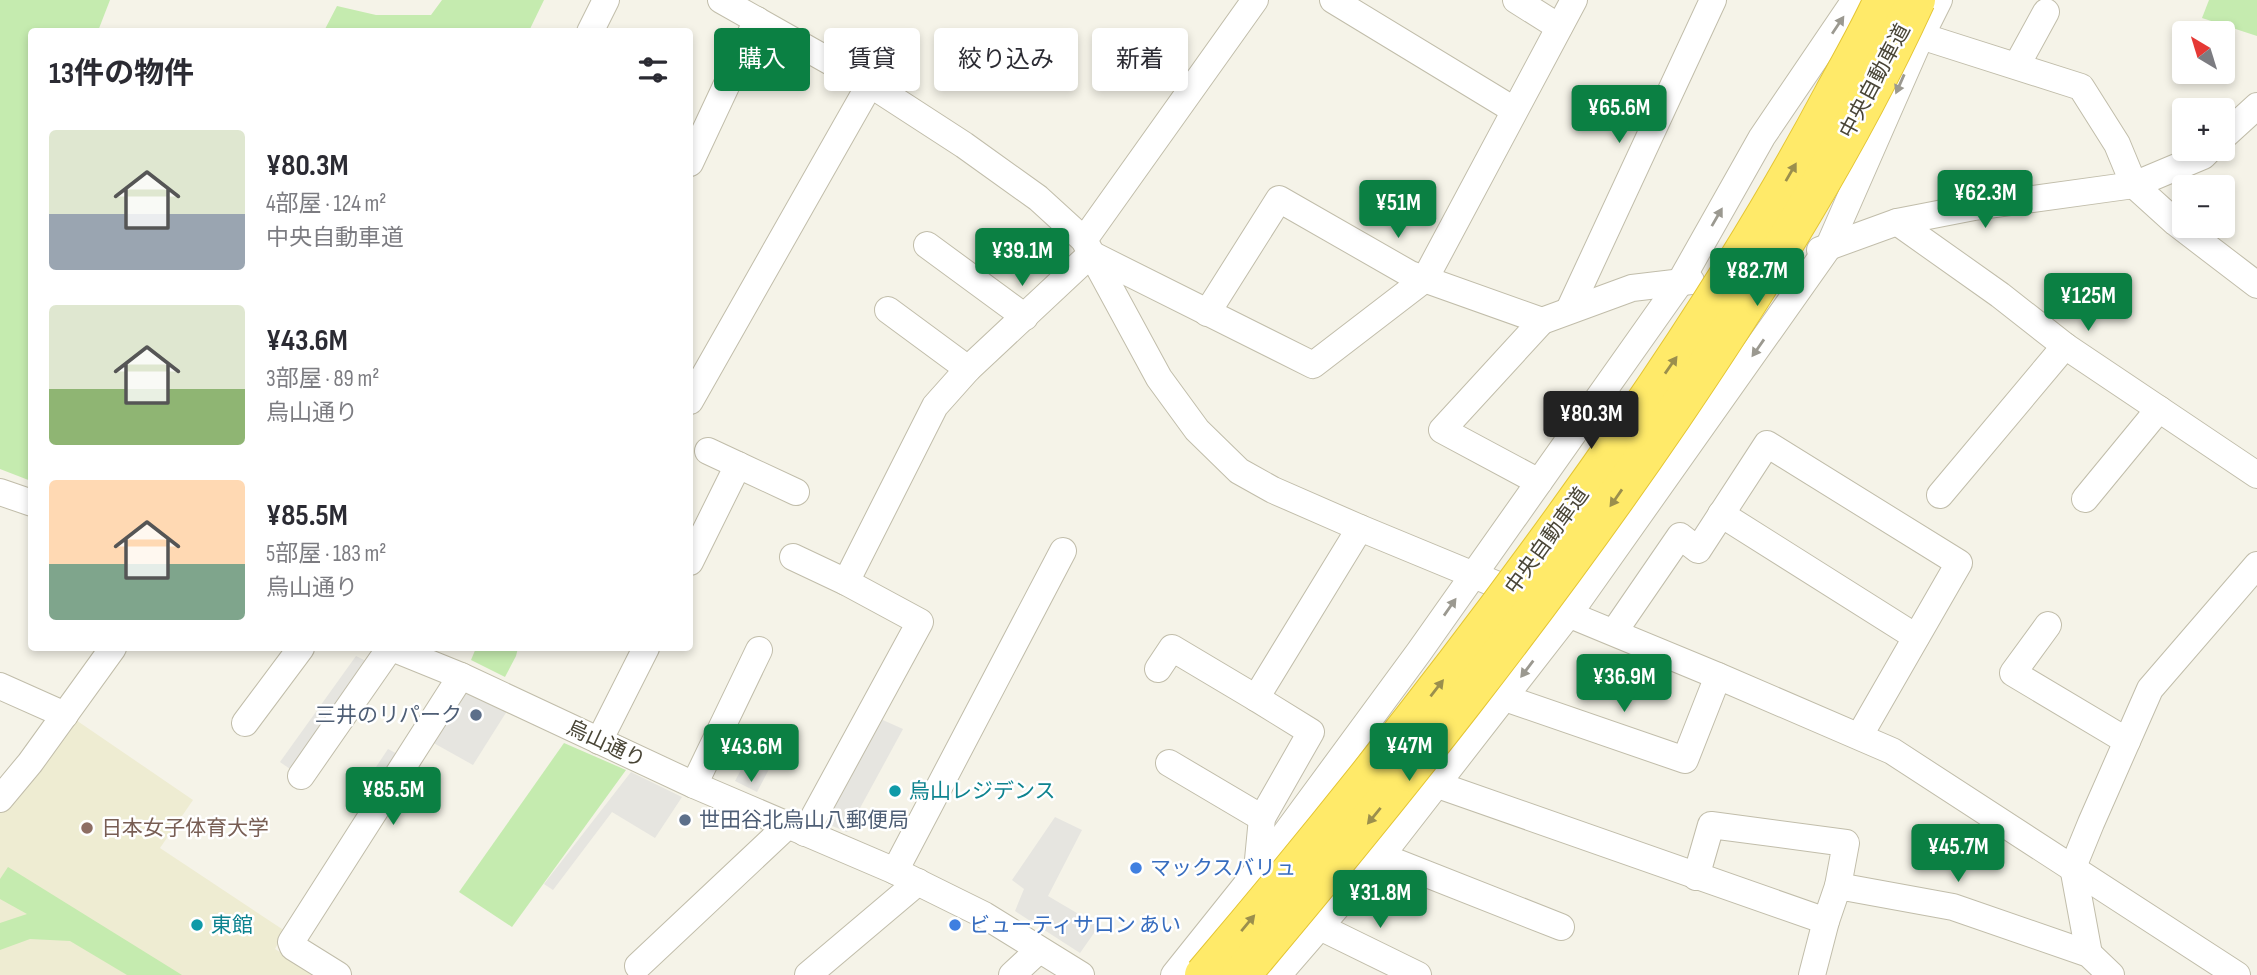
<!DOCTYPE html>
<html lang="ja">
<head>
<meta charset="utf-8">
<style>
  body { margin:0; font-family:"Sofia Sans Condensed","Noto Sans JP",sans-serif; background:#f7f7f7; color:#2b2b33; height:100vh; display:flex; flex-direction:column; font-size:26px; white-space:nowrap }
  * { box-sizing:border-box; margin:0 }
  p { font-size:23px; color:#7c7c81 }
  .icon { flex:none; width:38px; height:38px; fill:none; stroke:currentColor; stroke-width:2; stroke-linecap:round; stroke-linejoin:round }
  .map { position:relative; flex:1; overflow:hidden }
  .panel { position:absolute; left:28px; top:28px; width:665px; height:623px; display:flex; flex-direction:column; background:#fff; border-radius:7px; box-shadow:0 4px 10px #0003 }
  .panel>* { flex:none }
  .hud { position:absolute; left:714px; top:28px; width:665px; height:63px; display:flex; gap:14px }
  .needle { width:46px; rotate:322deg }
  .buttons { position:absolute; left:2172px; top:21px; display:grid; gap:14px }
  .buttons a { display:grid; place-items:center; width:63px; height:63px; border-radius:7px; background:#fff; box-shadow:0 4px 10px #0003; font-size:35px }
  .price { position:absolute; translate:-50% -60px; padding:0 16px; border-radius:7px; background:#0b8043; color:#fff; font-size:23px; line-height:46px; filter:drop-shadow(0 2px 4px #0008) }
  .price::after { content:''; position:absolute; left:50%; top:42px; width:21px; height:16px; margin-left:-10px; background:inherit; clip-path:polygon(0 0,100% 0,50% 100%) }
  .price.on { background:#222; color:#fff }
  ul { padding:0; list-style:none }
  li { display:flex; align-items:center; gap:21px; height:175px; padding:0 21px }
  li span { display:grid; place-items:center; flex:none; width:196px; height:140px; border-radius:7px; color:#555 }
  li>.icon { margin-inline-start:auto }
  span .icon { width:84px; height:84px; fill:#fffc; stroke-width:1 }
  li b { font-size:30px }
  h2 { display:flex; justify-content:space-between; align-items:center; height:84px; padding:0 21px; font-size:30px }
  .tag { padding:0 24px; border-radius:7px; background:#fff; box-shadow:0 4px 10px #0003; font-size:24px; line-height:63px }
  .tag.on { background:#0b8043; color:#fff }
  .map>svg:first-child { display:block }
  .education { fill:#eeecd2 }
  .green { fill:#c5ebaf }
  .parking { fill:#e6e5e0 }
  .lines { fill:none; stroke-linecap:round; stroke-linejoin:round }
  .minor-casing { stroke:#c1bdaa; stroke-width:28 }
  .minor { stroke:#fff; stroke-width:26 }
  .highway-bridge-casing { stroke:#e4c533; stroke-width:40; stroke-linecap:butt }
  .highway-bridge { stroke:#ffea69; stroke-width:38 }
  .oneway { fill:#9b9990 }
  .oneway2 { fill:#9b8f4d }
  .service-dot { fill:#5c6f8a; stroke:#fff; stroke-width:2.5 }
  .culture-dot { fill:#0f9aa8; stroke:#fff; stroke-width:2.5 }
  .education-dot { fill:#8d6e63; stroke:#fff; stroke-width:2.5 }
  .shop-dot { fill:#3f7fe0; stroke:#fff; stroke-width:2.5 }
  .labels { text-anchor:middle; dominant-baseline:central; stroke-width:5; stroke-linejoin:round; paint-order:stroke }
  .street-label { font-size:21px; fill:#494536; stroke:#fff }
  .service-label { font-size:21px; fill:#4e5e75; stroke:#fff; text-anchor:end }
  .culture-label { font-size:21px; fill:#0d838f; stroke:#fff; text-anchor:start }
  .education-label { font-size:21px; fill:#785e54; stroke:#fff; text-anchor:start }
  .shop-label { font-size:21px; fill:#366cbe; stroke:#fff; text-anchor:start }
</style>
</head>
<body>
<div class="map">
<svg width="2257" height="975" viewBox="0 0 2257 975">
  <rect width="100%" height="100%" fill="#f5f3e8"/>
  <path class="education" d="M 73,718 L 193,800 L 160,848 L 285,931 L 275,949 L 317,975 L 0,975 L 0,809 Z"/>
  <g class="green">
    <path d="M 0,0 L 110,0 L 98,31 L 32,32 L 31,481 L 0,469 Z"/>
    <path d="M 442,0 L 544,0 L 529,31 L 324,31 L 337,6 L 376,15 L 431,15 Z"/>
    <path d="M 2209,0 L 2257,0 L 2257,36 L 2202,18 Z"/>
    <path d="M 476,648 L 518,648 L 516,656 L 505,677 L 471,660 Z"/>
    <path d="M 564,743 L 626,770 L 512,927 L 459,892 Z"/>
    <path d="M 8,867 L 182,975 L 127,975 L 70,941 L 30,939 L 0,950 L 0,923 L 27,914 L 0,899 L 0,879 Z"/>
  </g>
  <g class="parking">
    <path d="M 356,656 L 370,663 L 293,771 L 280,762 Z"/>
    <path d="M 463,689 L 507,711 L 473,765 L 430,741 Z"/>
    <path d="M 876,717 L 903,729 L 847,832 L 820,821 Z"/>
    <path d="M 762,731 L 784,741 L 757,792 L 735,781 Z"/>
    <path d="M 388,749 L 403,757 L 369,811 L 354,800 Z"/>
    <path d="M 631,772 L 682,797 L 655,838 L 612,812 L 553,890 L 544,884 Z"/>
    <path d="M 1055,817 L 1082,830 L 1048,896 L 1099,926 L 1080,953 L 1015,911 L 1024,889 L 1012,880 Z"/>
  </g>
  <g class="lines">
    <g class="minor-casing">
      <g id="minor">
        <path d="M 721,0 L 870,84 L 964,145 L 1038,198 L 1084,240 L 1159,378 L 1197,430 L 1239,471 L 1273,490 L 1360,528 L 1718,676 L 1892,751 L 2237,975"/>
        <path d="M 1333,0 L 1514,110"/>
        <path d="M 1516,0 L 1559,27"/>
        <path d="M 590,32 L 606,0"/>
        <path d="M 1921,36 L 2081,87 L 2117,144 L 2134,185 L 2176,223 L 2257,285"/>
        <path d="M 2017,65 L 2046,12"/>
        <path d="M 2222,138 L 2257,106"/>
        <path d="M 690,163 L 757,20"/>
        <path d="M 1897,222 L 2000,295 L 2065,346 L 2257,475"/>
        <path d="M 1084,240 L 1255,0"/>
        <path d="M 927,245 L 1025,317"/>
        <path d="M 1820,250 L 1897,222 L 1974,207 L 2134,185 L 2203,156 L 2210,149"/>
        <path d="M 888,310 L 968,369"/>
        <path d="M 1569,310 L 1713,0"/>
        <path d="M 1207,313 L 1279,199 L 1410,274 L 1542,321 L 1632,288 L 1691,281"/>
        <path d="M 690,401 L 870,84"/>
        <path d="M 738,465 L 796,492"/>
        <path d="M 1539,482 L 1442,430 L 1542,321"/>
        <path d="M 0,492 L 32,503"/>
        <path d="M 1940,495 L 2065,346"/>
        <path d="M 2085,499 L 2159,409"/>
        <path d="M 1721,514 L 1916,637"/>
        <path d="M 793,557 L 846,582 L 920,622 L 805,833"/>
        <path d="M 690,562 L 738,465 L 708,451"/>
        <path d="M 846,582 L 935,406 L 968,369 L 1091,254 L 1313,365 L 1425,279 L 1574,0"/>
        <path d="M 2048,625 L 2013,673 L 2127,741"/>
        <path d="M 1614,632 L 1680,536 L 1698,550 L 1767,444 L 1959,563 L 1860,735"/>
        <path d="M 392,648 L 461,676 L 694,785 L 895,871 L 984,915 L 1081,975"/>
        <path d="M 1158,669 L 1172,648 L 1256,698"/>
        <path d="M 0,686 L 65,715"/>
        <path d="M 1505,698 L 1685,760 L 1718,676"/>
        <path d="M 245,723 L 301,648"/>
        <path d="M 599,741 L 646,648"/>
        <path d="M 1169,763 L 1262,818"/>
        <path d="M 301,776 L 390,648"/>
        <path d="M 694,785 L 759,650"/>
        <path d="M 1438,785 L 1826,921"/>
        <path d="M 0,799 L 30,763 L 113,648"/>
        <path d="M 1381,856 L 1561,927"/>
        <path d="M 1257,870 L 1262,818 L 1311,732 L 1256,698 L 1360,528"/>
        <path d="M 895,871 L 1063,551"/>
        <path d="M 1696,877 L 1711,825 L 1846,843 L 1838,886"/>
        <path d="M 1320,927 L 1418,975"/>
        <path d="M 2089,954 L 2073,867 L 2091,823 L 2150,689 L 2257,565"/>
        <path d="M 638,966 L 788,825"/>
        <path d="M 338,975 L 293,947 L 291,942 L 461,676"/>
        <path d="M 808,975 L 918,882"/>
        <path d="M 1012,975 L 1039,950"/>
        <path d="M 1174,975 L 1266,860 L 1419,652 L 1679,284 L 1762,137 L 1855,0"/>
        <path d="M 1278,975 L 1381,856 L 1569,614 L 1828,248 L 1921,36 L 1939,0"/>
        <path d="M 1812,975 L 1826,921 L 1838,886 L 1953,907 L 2089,954 L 2111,975"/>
      </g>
    </g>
    <use href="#minor" class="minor"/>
    <g class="highway-bridge-casing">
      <g id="highway-bridge">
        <path d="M 1204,975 C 1354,799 1497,616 1629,426 C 1703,319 1772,210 1833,95 C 1850,64 1868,33 1883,0"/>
        <path d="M 1241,975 C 1393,795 1539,612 1672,417 C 1762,284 1849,146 1916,0"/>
      </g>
    </g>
    <use href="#highway-bridge" class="highway-bridge"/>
  </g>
  <defs><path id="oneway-solid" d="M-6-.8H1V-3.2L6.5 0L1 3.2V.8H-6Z" transform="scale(1.75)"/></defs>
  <g class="oneway">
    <use href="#oneway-solid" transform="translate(1838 25) rotate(-56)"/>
    <use href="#oneway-solid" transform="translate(1900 84) rotate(114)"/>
    <use href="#oneway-solid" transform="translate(1717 217) rotate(-60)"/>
    <use href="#oneway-solid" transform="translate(1758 348) rotate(125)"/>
    <use href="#oneway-solid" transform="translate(1450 607) rotate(-55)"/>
    <use href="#oneway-solid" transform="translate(1527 669) rotate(127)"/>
  </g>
  <g class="oneway2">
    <use href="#oneway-solid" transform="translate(1791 172) rotate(-60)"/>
    <use href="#oneway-solid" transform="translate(1671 365) rotate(-55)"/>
    <use href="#oneway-solid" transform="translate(1616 498) rotate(125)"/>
    <use href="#oneway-solid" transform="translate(1437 688) rotate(-52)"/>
    <use href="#oneway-solid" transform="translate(1374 816) rotate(129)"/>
    <use href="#oneway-solid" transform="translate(1248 923) rotate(-50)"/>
  </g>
  <g class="service-dot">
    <circle cx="476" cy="715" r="7"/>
    <circle cx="685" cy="820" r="7"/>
  </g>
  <g class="culture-dot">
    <circle cx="895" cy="791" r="7"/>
    <circle cx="197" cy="925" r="7"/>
  </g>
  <circle class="education-dot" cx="87" cy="828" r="7"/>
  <g class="shop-dot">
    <circle cx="1136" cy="868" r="7"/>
    <circle cx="955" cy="925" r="7"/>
  </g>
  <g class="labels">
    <g class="street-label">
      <text transform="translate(1875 81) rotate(-62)">中央自動車道</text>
      <text transform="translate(1547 541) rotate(-54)">中央自動車道</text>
      <text transform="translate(606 744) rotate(25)">烏山通り</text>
    </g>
    <g class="service-label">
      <text x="462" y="715">三井のリパーク</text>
      <text x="699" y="820" text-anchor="start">世田谷北烏山八郵便局</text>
    </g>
    <g class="culture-label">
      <text x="909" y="791">烏山レジデンス</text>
      <text x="211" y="925">東館</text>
    </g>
    <g class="education-label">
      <text x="101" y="828">日本女子体育大学</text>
    </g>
    <g class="shop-label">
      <text x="1150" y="868">マックスバリュ</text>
      <text x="969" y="925">ビューティサロン あい</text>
    </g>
  </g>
</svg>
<div class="buttons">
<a><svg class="needle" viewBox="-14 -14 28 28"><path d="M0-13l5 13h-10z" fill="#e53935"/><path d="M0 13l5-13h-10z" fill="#7c7c81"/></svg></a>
<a>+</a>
<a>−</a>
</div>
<b class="price" style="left:1619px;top:145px">¥65.6M</b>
<b class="price" style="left:1985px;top:230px">¥62.3M</b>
<b class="price" style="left:1398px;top:240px">¥51M</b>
<b class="price" style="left:1022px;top:288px">¥39.1M</b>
<b class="price" style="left:1757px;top:308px">¥82.7M</b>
<b class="price" style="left:2088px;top:333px">¥125M</b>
<b class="price on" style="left:1591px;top:451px">¥80.3M</b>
<b class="price" style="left:1624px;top:714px">¥36.9M</b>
<b class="price" style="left:1409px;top:783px">¥47M</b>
<b class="price" style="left:751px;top:784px">¥43.6M</b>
<b class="price" style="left:393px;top:827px">¥85.5M</b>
<b class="price" style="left:1958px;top:884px">¥45.7M</b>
<b class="price" style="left:1380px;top:930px">¥31.8M</b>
<div class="hud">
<a class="tag on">購入</a>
<a class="tag">賃貸</a>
<a class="tag">絞り込み</a>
<a class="tag">新着</a>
</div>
<section class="panel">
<h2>13件の物件<svg class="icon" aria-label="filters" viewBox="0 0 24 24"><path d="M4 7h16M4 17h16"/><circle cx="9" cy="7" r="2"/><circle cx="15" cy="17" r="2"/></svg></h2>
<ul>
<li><span style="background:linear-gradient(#dfe7d0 60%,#9aa5b1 0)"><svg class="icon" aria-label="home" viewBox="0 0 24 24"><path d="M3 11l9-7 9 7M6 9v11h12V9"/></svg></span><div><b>¥80.3M</b><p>4部屋 · 124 m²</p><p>中央自動車道</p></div></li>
<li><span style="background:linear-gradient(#dfe7d0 60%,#8fb573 0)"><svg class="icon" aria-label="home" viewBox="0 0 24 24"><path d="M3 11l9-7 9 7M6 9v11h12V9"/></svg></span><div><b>¥43.6M</b><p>3部屋 · 89 m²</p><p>烏山通り</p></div></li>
<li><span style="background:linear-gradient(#ffd9b3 60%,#7fa58c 0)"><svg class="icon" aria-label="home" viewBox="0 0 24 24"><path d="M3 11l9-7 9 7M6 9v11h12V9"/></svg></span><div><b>¥85.5M</b><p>5部屋 · 183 m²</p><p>烏山通り</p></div></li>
</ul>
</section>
</div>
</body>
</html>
